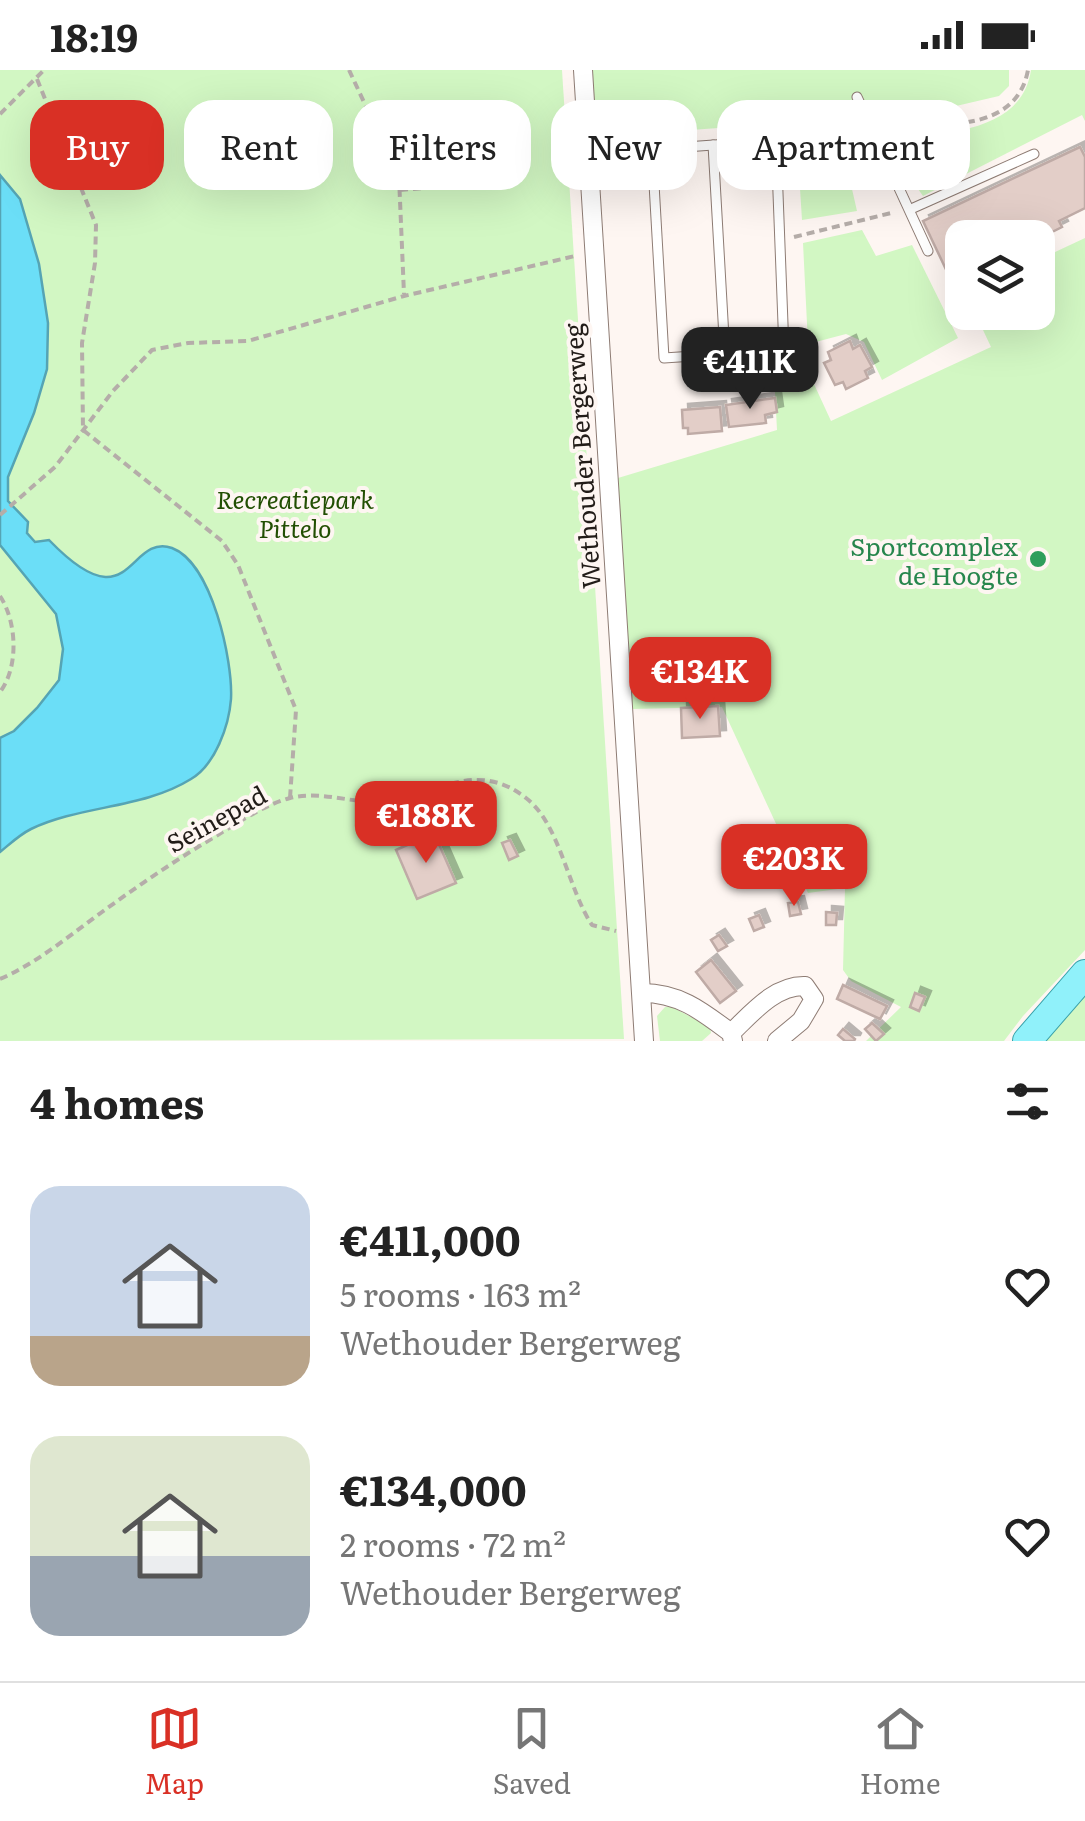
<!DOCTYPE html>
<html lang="en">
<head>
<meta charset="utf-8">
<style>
  body { margin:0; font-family:Literata,serif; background:#f2f2f2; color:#222; height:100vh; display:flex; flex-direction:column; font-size:38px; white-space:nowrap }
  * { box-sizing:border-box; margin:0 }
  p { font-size:32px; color:#767676 }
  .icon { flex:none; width:55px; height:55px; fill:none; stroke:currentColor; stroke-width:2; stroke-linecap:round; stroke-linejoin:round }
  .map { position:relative; height:971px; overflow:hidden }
  .sheet { display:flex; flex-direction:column; background:#fff; flex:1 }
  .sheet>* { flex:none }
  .top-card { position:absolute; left:30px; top:30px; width:1025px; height:90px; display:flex; gap:20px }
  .controls { position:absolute; left:945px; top:150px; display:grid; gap:20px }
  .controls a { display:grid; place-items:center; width:110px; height:110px; border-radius:20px; background:#fff; box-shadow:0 10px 40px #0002; font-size:50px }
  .price { position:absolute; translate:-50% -85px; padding:0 22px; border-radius:20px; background:#d93025; color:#fff; font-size:32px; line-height:65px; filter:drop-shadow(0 2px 5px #0008) }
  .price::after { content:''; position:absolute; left:50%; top:60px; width:30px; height:22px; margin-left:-15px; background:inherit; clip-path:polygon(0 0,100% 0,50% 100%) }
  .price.active { background:#222; color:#fff }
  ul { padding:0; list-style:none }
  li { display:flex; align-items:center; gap:30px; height:250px; padding:0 30px }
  li span { display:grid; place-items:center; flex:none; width:280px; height:200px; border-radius:30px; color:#555 }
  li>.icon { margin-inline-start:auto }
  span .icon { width:120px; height:120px; fill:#fffc; stroke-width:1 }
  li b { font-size:42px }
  h2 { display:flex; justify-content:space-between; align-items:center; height:120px; padding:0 30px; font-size:42px }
  .tag { padding:0 35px; border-radius:30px; background:#fff; box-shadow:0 10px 40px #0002; font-size:35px; line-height:90px }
  .tag.active { background:#d93025; color:#fff }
  .status { display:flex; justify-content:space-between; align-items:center; height:70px; padding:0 50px; background:#fff; direction:ltr }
  .status svg { height:28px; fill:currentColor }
  .tab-bar { display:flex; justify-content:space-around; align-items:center; height:140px; border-top:2px solid #e0e0e0; background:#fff; font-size:28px; color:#767676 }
  .tab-bar a { display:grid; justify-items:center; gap:5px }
  .tab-bar .active { color:#d93025 }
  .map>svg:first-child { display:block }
  .green { fill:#d2f7c3 }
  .water { fill:#6bdef7; stroke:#55a4b4; stroke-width:2.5 }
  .building { fill:#e3cec8; stroke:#bfaba6; stroke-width:2.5; filter:url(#shadow) }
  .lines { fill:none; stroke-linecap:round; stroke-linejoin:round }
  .lane-casing { stroke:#8e7c74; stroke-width:11 }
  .street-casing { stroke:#8e7c74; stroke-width:20 }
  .primary-casing { stroke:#39a1a9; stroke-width:30 }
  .path { stroke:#b5ada9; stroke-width:4; stroke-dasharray:8 5; stroke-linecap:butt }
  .lane { stroke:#fff; stroke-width:9 }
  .street { stroke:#fff; stroke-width:18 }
  .primary { stroke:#90f1fa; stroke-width:28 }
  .leisure-dot { fill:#2e9e5b; stroke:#fef6f2; stroke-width:4 }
  .labels { text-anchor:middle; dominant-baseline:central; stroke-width:8; stroke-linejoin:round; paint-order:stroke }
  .street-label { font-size:25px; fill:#221c18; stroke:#fef6f2 }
  .park-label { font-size:25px; font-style:italic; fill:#224f03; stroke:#fef6f2 }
  .leisure-label { font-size:25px; fill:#27864d; stroke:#fef6f2; text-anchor:end }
</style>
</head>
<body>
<div class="status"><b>18:19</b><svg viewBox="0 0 49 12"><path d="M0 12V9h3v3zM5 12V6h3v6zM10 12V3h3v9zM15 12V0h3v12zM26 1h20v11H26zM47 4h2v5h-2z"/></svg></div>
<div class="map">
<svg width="1085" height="971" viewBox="0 0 1085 971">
  <defs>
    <filter id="shadow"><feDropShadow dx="6" dy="-6" stdDeviation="0" flood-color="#0004"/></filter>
  </defs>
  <rect width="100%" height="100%" fill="#fef6f2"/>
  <g class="green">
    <path d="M 0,0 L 562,0 L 624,969 L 0,971 Z"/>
    <path d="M 588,0 L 1009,0 L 1009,16 L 999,26 L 926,43 L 593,67 Z"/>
    <path d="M 1031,0 L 1085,0 L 1085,51 L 1082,45 L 923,126 L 899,92 L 895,69 C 945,63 1022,62 1031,0 Z"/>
    <path d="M 876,70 L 877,94 L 849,106 L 857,141 L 802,150 L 798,87 L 805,73 Z"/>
    <path d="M 862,160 L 876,186 L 912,175 L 958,268 L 882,310 L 864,272 L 846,264 L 808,274 L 803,173 Z"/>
    <path d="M 1085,168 L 1085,880 L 1023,946 L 1004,971 L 866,971 L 901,937 L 851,911 L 843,900 L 845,818 L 808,823 L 722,637 L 632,639 L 618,408 L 777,360 L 774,303 L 808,301 L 831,351 L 991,277 L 975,243 L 1038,242 L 1038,190 Z"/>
    <path d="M 1085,926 L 1085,971 L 1046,971 Z"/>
    <path d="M 665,937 L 672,937 L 710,957 L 711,963 L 702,971 L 660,971 L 657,946 Z"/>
  </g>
  <path class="water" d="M 0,105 L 20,129 L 39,194 L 48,253 L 47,299 L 34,343 L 8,407 L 8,431 L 28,452 L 27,463 L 35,472 L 49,470 C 132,556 127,463 172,478 C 212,493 233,591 231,629 C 229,656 215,695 191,709 C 143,739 81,735 31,759 C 19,765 10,774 0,782 L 0,668 L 14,661 L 37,638 L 59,610 L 63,579 L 56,544 L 0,475 Z"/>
  <g class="building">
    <path d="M 1080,77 L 1085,87 L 1085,138 L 1059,151 L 1062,157 L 1038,169 L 962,168 L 962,204 L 951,210 L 923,151 Z"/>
    <path d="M 850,271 L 853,279 L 860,275 L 872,297 L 865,301 L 868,308 L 846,319 L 843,312 L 835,315 L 824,293 L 831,290 L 828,282 Z"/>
    <path d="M 775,328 L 777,342 L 765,345 L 766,353 L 729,357 L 726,335 Z"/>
    <path d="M 720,337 L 722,361 L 688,364 L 688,358 L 683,358 L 682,340 Z"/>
    <path d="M 718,636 L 720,666 L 682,668 L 681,638 Z"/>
    <path d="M 434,763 L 456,813 L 417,829 L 396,780 Z"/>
    <path d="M 510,770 L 518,786 L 509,790 L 502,773 Z"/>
    <path d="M 798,832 L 801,844 L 790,846 L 788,833 Z"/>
    <path d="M 826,842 L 837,843 L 836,855 L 826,855 Z"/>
    <path d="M 759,845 L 764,857 L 754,861 L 749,849 Z"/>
    <path d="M 719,865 L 727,876 L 718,881 L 711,870 Z"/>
    <path d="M 711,890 L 736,921 L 720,933 L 696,902 Z"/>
    <path d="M 843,915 L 887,936 L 880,949 L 837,929 Z"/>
    <path d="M 915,923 L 925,927 L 919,941 L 910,937 Z"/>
    <path d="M 872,953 L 884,964 L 876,971 L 865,959 Z"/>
    <path d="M 843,959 L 855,969 L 854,971 L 845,971 L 838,965 Z"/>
  </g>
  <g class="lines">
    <g class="lane-casing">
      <g id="lane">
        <path d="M 857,27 L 928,181"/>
        <path d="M 776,71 L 789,66 L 870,60"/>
        <path d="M 713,75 L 725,285"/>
        <path d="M 589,84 C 652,79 714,75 776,71 L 784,280 L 664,288 L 652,79"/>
        <path d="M 911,139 L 1034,84"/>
      </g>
    </g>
    <g class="street-casing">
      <g id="street">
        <path d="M 583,0 L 644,971"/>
        <path d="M 642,923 C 680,923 703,942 731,963 L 733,971"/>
        <path d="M 731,963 C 752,943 775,915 805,916 L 814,929 L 801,951 L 777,971"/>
      </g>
    </g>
    <g class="primary-casing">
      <path id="primary" d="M 1027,971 L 1085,904"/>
    </g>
    <g class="path">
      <path d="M 349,0 L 399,107 L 404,224"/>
      <path d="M 37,9 L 96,155 L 95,193 L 82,273 L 83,360 L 222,471 L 238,495 L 296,640 L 290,728"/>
      <path d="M 0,44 L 44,0"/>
      <path d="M 889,55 C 940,54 1016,64 1028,0"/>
      <path d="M 400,120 L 464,115"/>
      <path d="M 794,167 L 891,143"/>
      <path d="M 0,445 L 55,397 L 113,321 L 152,280 L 188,273 L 248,271 L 404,226 L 575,186"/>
      <path d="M 0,526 C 17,552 19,597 0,622"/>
      <path d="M 0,909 C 37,893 69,866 102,842 C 139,815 176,790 216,766 C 239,752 264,735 290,728 C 326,719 360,738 396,730 C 444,719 480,692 526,728 C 560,754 568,819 592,855 L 616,861"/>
    </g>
    <use href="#lane" class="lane"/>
    <use href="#street" class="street"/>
    <use href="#primary" class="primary"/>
  </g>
  <circle class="leisure-dot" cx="1038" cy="489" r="10"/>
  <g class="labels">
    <g class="street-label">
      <text transform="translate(581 386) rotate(-94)">Wethouder Bergerweg</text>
      <text transform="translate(216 748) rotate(-29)">Seinepad</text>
    </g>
    <g class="park-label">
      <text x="295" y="428">Recreatiepark<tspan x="295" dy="29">Pittelo</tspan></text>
    </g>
    <g class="leisure-label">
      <text x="1018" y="475">Sportcomplex<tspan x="1018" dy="29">de Hoogte</tspan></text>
    </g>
  </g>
</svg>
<div class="controls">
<a><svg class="icon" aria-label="layers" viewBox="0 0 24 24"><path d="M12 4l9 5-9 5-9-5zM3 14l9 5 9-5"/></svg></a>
</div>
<b class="price active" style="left:750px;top:342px">€411K</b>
<b class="price" style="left:700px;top:652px">€134K</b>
<b class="price" style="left:426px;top:796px">€188K</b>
<b class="price" style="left:794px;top:839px">€203K</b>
<div class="top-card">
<a class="tag active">Buy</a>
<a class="tag">Rent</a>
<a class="tag">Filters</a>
<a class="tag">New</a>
<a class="tag">Apartment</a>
</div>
</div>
<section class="sheet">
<h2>4 homes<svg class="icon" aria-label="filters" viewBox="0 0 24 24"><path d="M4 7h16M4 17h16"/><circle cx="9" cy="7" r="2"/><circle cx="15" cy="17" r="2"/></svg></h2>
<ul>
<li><span style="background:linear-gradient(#c9d6e8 75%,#b9a48a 0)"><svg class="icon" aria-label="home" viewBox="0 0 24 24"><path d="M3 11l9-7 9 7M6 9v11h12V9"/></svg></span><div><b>€411,000</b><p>5 rooms · 163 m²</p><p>Wethouder Bergerweg</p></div><svg class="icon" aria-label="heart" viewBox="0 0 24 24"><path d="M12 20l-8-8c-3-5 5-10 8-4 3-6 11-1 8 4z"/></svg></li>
<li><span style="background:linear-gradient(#dfe7d0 60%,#9aa5b1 0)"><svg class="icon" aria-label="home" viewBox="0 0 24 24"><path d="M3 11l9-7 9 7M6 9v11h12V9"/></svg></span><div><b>€134,000</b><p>2 rooms · 72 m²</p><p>Wethouder Bergerweg</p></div><svg class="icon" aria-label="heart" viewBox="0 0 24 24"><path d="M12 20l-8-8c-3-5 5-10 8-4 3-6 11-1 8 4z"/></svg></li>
</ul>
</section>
<nav class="tab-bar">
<a class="active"><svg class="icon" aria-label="map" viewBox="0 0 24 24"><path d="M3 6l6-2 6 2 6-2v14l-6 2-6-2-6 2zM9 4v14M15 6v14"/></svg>Map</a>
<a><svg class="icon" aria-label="saved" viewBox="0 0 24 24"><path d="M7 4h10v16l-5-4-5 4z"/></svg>Saved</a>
<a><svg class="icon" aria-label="home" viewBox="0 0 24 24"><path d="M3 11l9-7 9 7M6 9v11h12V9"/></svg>Home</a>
</nav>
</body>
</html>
